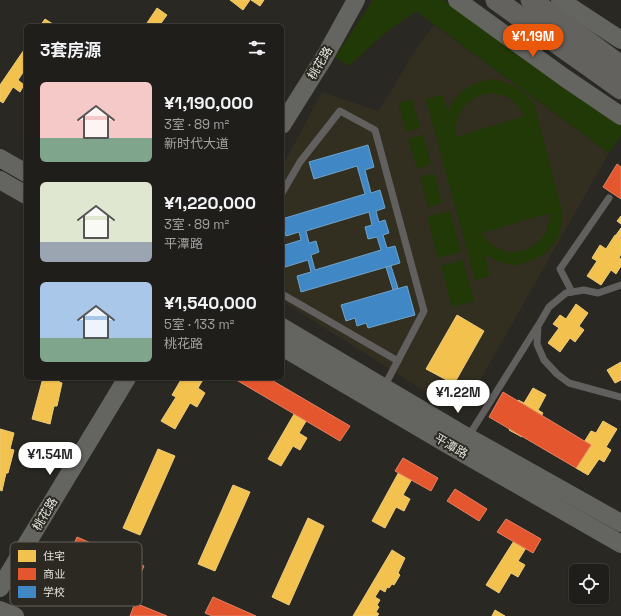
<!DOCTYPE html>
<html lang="zh">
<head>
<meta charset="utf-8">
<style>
  body { margin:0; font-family:"Space Grotesk","Noto Sans SC",sans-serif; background:#272723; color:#f1f3f6; height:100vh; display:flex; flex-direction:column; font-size:15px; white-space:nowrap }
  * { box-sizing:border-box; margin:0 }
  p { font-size:13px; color:#a1a2a2 }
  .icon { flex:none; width:22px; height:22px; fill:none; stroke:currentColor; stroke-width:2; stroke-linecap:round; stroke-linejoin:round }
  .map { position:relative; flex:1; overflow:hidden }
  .sheet { position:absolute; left:24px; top:24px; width:260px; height:356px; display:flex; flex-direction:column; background:#1f1e1a; border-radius:6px; box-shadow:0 1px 3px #0004,0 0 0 1px #3c3c39 }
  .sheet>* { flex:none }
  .buttons { position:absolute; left:569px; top:564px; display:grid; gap:8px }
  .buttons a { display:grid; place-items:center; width:40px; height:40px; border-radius:6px; background:#1f1e1a; box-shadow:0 1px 3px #0004,0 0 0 1px #3c3c39; font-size:20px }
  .price { position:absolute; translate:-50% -34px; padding:0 9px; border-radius:14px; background:#fff; color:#222; font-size:13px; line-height:26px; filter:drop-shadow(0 1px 2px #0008) }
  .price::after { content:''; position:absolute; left:50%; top:24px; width:12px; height:9px; margin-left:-6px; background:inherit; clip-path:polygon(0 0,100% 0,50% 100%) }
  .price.selected { background:#ea580c; color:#fff }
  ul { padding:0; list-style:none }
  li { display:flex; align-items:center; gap:12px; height:100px; padding:0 16px }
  li span { display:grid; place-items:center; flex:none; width:112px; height:80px; border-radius:6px; color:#555 }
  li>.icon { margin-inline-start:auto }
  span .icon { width:48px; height:48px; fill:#fffc; stroke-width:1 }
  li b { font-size:17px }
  h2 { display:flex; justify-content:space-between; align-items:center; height:48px; padding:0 16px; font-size:17px }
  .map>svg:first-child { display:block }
  .built { fill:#322f21 }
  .green { fill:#203907; fill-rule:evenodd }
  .homes { fill:#f2c14e; stroke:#eecb79 }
  .shops { fill:#e4572e; stroke:#e48162 }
  .schools { fill:#3f88c5; stroke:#70a3cc; fill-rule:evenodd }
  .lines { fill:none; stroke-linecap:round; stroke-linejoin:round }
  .lane { stroke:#62605f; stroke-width:7 }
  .secondary { stroke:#646461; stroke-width:18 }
  .primary { stroke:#63625e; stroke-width:21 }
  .labels { text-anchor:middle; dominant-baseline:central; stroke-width:4; stroke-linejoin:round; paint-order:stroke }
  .street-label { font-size:12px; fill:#e4e3dd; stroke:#2b2921 }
  .key { fill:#2b2921; stroke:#626159; stroke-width:1 }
  .key-label { font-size:11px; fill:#e4e3dd }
</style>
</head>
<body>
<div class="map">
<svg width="621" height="616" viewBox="0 0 621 616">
  <rect width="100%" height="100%" fill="#292823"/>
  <path class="built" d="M 434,25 L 609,153 L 461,414 L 282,301 L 282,167 L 322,92 L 379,111 L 418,46 Z"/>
  <g class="green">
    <path d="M 373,0 L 443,0 L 621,123 L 621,135 L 609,153 L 416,11 L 383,35 L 349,66 L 335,57 Z"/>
    <path d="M 493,79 C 512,84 522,88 534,104 L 562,211 C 565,234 551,254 529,261 C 524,263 519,265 514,265 C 503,264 494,260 485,254 L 490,276 L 475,280 L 426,99 L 443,95 L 448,112 C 456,92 472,82 493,79 ZM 491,93 C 507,94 518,102 524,116 L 456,137 C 453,114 469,95 491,93 ZM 549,213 C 552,252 501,267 482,233 Z"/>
    <path d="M 412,99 L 420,128 L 406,132 L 398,103 Z"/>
    <path d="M 423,135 L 431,164 L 417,169 L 408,139 Z"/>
    <path d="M 434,173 L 442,203 L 428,207 L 420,177 Z"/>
    <path d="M 450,211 L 461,252 L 438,258 L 427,217 Z"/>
    <path d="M 463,260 L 474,301 L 452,307 L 441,266 Z"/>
  </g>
  <g class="homes">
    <path d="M 230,0 L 250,0 L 243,10 Z"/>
    <path d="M 251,0 L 264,0 L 260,6 Z"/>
    <path d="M 157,8 L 167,15 L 159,26 L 145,26 Z"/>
    <path d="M 45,19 L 56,26 L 40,26 Z"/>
    <path d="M 26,47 L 26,68 L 18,80 L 24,85 L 20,92 L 13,87 L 3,103 L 0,101 L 0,85 Z"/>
    <path d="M 621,216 L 621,224 L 617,221 Z"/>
    <path d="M 621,228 L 621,238 L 616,235 Z"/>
    <path d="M 615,235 L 621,239 L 621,254 L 619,258 L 621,259 L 621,266 L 616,274 L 611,270 L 601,285 L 587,276 L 597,261 L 592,258 L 600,245 L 606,249 Z"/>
    <path d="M 576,304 L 588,313 L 579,326 L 584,330 L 575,342 L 570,338 L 560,352 L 548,343 L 559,328 L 553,324 L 560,315 L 566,319 Z"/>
    <path d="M 457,315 L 484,331 L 454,384 L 426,369 Z"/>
    <path d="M 621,362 L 621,380 L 615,383 L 607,370 Z"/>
    <path d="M 43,378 L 60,378 L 59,382 L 62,383 L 57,406 L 54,406 L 50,424 L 32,419 Z"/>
    <path d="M 182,378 L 204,378 L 198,388 L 205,393 L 197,407 L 190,403 L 175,429 L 161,421 L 176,397 L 172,395 Z"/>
    <path d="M 533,388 L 546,395 L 538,410 L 543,413 L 536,425 L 531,422 L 522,437 L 509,430 L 518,413 L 512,410 L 518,400 L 524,403 Z"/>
    <path d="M 297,409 L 309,416 L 299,433 L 307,438 L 300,450 L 293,446 L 281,466 L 268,459 Z"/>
    <path d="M 603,421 L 617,429 L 606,447 L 611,450 L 604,462 L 599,459 L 588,475 L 576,468 L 582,458 L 576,455 L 591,431 L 596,433 Z"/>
    <path d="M 0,429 L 14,433 L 10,449 L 14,450 L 8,473 L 6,473 L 2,491 L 0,490 Z"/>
    <path d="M 158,449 L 175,456 L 140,535 L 123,528 Z"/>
    <path d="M 400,470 L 413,477 L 403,495 L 410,499 L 404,511 L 396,507 L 385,528 L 372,521 Z"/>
    <path d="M 233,485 L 250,492 L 215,571 L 198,564 Z"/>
    <path d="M 308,518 L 324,526 L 289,605 L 272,597 Z"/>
    <path d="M 517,536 L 529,543 L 518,561 L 525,565 L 518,577 L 511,573 L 499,593 L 486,585 Z"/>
    <path d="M 392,550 L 405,558 L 398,573 L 400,575 L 394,585 L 392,584 L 389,588 L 387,587 L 385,592 L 380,589 L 375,597 L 380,600 L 377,605 L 379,607 L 376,612 L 379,614 L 377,616 L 353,616 Z"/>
    <path d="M 495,610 L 505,616 L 492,616 Z"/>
  </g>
  <g class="shops">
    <path d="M 617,164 L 621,167 L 621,199 L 603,187 Z"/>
    <path d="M 233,378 L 268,378 L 350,426 L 340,441 Z"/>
    <path d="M 503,392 L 591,445 L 576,468 L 489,417 Z"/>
    <path d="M 403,458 L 438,478 L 431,491 L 395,471 Z"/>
    <path d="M 455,489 L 487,509 L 479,521 L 447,501 Z"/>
    <path d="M 506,519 L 541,539 L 533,553 L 497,532 Z"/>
    <path d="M 77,537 L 144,566 L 137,582 L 70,553 Z"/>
    <path d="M 213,597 L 256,616 L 212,616 L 205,613 Z"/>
    <path d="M 135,603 L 167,616 L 130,616 Z"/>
  </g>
  <g class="schools">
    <path d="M 368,145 L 374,167 L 365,170 L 371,193 L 380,190 L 385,208 L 376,211 L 379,222 L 385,220 L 389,233 L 383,235 L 387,248 L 395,246 L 400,263 L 301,292 L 297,276 L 311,272 L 308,260 L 282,268 L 282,246 L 301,240 L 299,232 L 286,236 L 282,219 L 365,194 L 357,166 L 314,179 L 309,162 ZM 369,212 L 372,225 L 365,227 L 368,239 L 377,237 L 381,250 L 315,270 L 311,255 L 319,252 L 316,241 L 309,243 L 306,231 Z"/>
    <path d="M 391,266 L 398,288 L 393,290 L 386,267 Z"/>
    <path d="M 407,286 L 415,315 L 368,328 L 366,323 L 357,326 L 355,318 L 346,321 L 341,305 Z"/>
  </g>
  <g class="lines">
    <g class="lane">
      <path d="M 282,193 L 300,162 L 340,111 L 375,130 L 424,311 L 384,387"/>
      <path d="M 621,285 L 598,293 L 584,290 L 566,293 L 549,307 L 538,326 L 537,344 L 544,360 L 557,374 L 569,383 L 621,397"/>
      <path d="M 572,292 L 560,269 L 609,198"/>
      <path d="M 282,294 L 398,361"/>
      <path d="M 468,437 L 537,327"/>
    </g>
    <g class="secondary">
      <path d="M 457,0 L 565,78 L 621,116"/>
      <path d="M 560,0 L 621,40"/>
      <path d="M 282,125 L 324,58 L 356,0"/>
      <path d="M 0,158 L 26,173"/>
      <path d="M 0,180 L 26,195"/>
      <path d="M 282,327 L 459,432 L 621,523"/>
      <path d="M 282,347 L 452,447 L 621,544"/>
      <path d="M 0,588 L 127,378"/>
      <path d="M 0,610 L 15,616"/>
    </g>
    <g class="primary">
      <path d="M 496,0 L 621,89"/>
      <path d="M 531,0 L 621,66"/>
    </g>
  </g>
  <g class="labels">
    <g class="street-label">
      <text transform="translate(320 63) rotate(-59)">桃花路</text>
      <text transform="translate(451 446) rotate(30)">平潭路</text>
      <text transform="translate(45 514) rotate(-59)">桃花路</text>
    </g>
  </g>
  <rect x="10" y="542" width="132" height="64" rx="6" class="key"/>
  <rect x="18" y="550" width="18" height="12" fill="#f2c14e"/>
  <rect x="18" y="568" width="18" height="12" fill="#e4572e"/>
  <rect x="18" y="586" width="18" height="12" fill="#3f88c5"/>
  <g class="key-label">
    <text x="43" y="560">住宅</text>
    <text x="43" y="578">商业</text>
    <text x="43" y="596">学校</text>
  </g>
</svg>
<div class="buttons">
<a><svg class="icon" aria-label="locate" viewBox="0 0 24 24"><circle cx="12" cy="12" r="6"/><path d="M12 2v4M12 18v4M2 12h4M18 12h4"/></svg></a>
</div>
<b class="price selected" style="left:533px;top:58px">¥1.19M</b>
<b class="price" style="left:458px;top:414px">¥1.22M</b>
<b class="price" style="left:50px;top:476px">¥1.54M</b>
<section class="sheet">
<h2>3套房源<svg class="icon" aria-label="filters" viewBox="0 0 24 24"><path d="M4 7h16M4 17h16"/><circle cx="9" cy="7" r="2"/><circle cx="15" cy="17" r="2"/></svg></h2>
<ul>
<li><span style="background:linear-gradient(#f6c9c9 70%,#7fa58c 0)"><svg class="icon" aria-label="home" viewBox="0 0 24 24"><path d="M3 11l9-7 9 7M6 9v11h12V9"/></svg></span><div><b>¥1,190,000</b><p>3室 · 89 m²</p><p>新时代大道</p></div></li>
<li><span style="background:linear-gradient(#dfe7d0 75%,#9aa5b1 0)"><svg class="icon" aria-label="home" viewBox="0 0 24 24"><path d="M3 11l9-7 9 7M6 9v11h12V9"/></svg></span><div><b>¥1,220,000</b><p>3室 · 89 m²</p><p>平潭路</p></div></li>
<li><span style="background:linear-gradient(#a9c7e8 70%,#7fa58c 0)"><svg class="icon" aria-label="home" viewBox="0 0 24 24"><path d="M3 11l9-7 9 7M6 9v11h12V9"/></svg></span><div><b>¥1,540,000</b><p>5室 · 133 m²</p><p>桃花路</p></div></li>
</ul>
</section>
</div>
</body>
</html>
